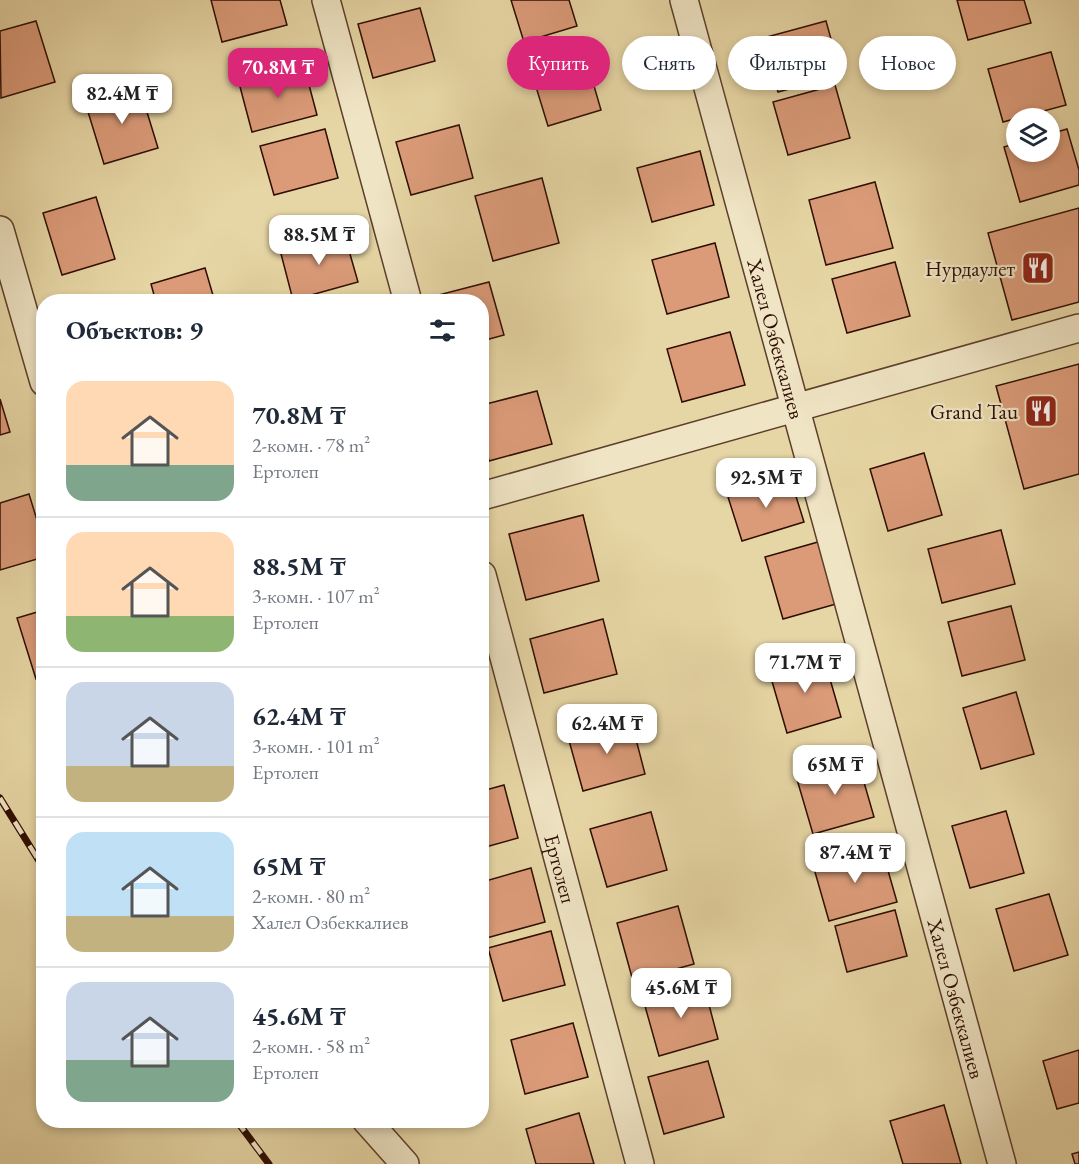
<!DOCTYPE html>
<html lang="ru">
<head>
<meta charset="utf-8">
<style>
  body { margin:0; font-family:"EB Garamond",serif; background:#f2f2f3; color:#1f2937; height:100vh; display:flex; flex-direction:column; font-size:22px; white-space:nowrap }
  * { box-sizing:border-box; margin:0 }
  p { font-size:20px; color:#747a83 }
  .icon { flex:none; width:33px; height:33px; fill:none; stroke:currentColor; stroke-width:2; stroke-linecap:round; stroke-linejoin:round }
  .map { position:relative; flex:1; overflow:hidden }
  .drawer { position:absolute; left:36px; top:294px; width:453px; height:834px; display:flex; flex-direction:column; background:#fff; border-radius:24px; box-shadow:0 3px 9px #0003 }
  .drawer>* { flex:none }
  .guide { position:absolute; left:507px; top:36px; width:482px; height:54px; display:flex; gap:12px }
  .controls { position:absolute; left:1006px; top:108px; display:grid; gap:12px }
  .controls a { display:grid; place-items:center; width:54px; height:54px; border-radius:50%; background:#fff; box-shadow:0 3px 9px #0003; font-size:30px }
  .price { position:absolute; translate:-50% -51px; padding:0 14px; border-radius:12px; background:#fff; color:#222; font-size:20px; line-height:39px; filter:drop-shadow(0 2px 3px #0008) }
  .price::after { content:''; position:absolute; left:50%; top:36px; width:18px; height:14px; margin-left:-9px; background:inherit; clip-path:polygon(0 0,100% 0,50% 100%) }
  .price.current { background:#db2777; color:#fff }
  ul { padding:0; list-style:none }
  li { display:flex; align-items:center; gap:18px; height:150px; padding:0 30px }
  li+li { border-top:2px solid #e0e1e3 }
  li span { display:grid; place-items:center; flex:none; width:168px; height:120px; border-radius:18px; color:#555 }
  li>.icon { margin-inline-start:auto }
  span .icon { width:72px; height:72px; fill:#fffc; stroke-width:1 }
  li b { font-size:26px }
  h2 { display:flex; justify-content:space-between; align-items:center; height:72px; padding:0 30px; font-size:26px }
  .tag { padding:0 21px; border-radius:27px; background:#fff; box-shadow:0 3px 9px #0003; font-size:21px; line-height:54px }
  .tag.current { background:#db2777; color:#fff }
  .map>svg:first-child { display:block }
  .building { fill:#db9b79; stroke:#2e0d02; stroke-width:1.5 }
  .lines { fill:none; stroke-linecap:round; stroke-linejoin:round }
  .minor-casing { stroke:#5c3f2b; stroke-width:30 }
  .minor { stroke:#efe4c4; stroke-width:27 }
  .rail-casing { stroke:#2e0d02; stroke-width:7 }
  .rail { stroke:#efe4c4; stroke-width:4.5; stroke-dasharray:14; stroke-linecap:butt }
  .labels { text-anchor:middle; dominant-baseline:central; stroke-width:4.5; stroke-linejoin:round; paint-order:stroke }
  .poi-label { font-size:21px; fill:#2e0d02; stroke:#efe4c4; text-anchor:end }
  .street-label { font-size:21px; fill:#2e0d02; stroke:#efe4c4 }
</style>
</head>
<body>
<div class="map">
<svg width="1079" height="1164" viewBox="0 0 1079 1164">
  <rect width="100%" height="100%" fill="#e7d6a5"/>
  <filter id="stains"><feTurbulence type="fractalNoise" baseFrequency=".00333" numOctaves="4"/><feColorMatrix values="0 0 0 0 .2 0 0 0 0 .09 0 0 0 0 .02 0 0 0 .5 -.17"/></filter>
  <radialGradient id="worn" r=".72"><stop offset=".6" stop-color="#630" stop-opacity="0"/><stop offset="1" stop-color="#630" stop-opacity=".3"/></radialGradient>
  <g class="building">
    <path d="M 211,0 L 280,0 L 287,25 L 222,42 Z"/>
    <path d="M 511,0 L 569,0 L 577,26 L 524,42 Z"/>
    <path d="M 957,0 L 1024,0 L 1031,23 L 968,40 Z"/>
    <path d="M 420,8 L 435,61 L 373,78 L 358,24 Z"/>
    <path d="M 36,21 L 55,82 L 1,98 L 0,31 Z"/>
    <path d="M 826,21 L 841,75 L 778,92 L 763,38 Z"/>
    <path d="M 583,48 L 601,110 L 548,126 L 529,64 Z"/>
    <path d="M 1051,52 L 1066,105 L 1003,122 L 988,69 Z"/>
    <path d="M 304,66 L 317,115 L 252,132 L 239,83 Z"/>
    <path d="M 835,85 L 850,138 L 788,155 L 773,102 Z"/>
    <path d="M 139,86 L 158,148 L 104,164 L 85,102 Z"/>
    <path d="M 459,125 L 473,178 L 411,195 L 396,142 Z"/>
    <path d="M 325,129 L 338,178 L 274,195 L 260,146 Z"/>
    <path d="M 1067,129 L 1079,170 L 1079,185 L 1020,202 L 1004,147 L 1017,143 L 1017,152 L 1050,152 L 1050,134 Z"/>
    <path d="M 700,151 L 714,205 L 652,222 L 637,168 Z"/>
    <path d="M 542,178 L 559,243 L 493,261 L 475,196 Z"/>
    <path d="M 875,182 L 893,248 L 826,265 L 809,200 Z"/>
    <path d="M 96,197 L 115,259 L 62,275 L 43,213 Z"/>
    <path d="M 1079,208 L 1079,302 L 1012,320 L 988,233 Z"/>
    <path d="M 344,233 L 358,282 L 293,300 L 280,250 Z"/>
    <path d="M 715,243 L 729,297 L 667,314 L 652,260 Z"/>
    <path d="M 895,262 L 910,316 L 847,333 L 832,279 Z"/>
    <path d="M 205,268 L 215,302 L 156,302 L 151,284 Z"/>
    <path d="M 489,282 L 504,335 L 482,341 L 482,302 L 428,302 L 427,298 Z"/>
    <path d="M 730,332 L 745,385 L 682,402 L 667,349 Z"/>
    <path d="M 1079,364 L 1079,474 L 1024,489 L 996,386 Z"/>
    <path d="M 537,391 L 552,444 L 489,461 L 482,432 L 482,405 Z"/>
    <path d="M 0,399 L 10,432 L 0,435 Z"/>
    <path d="M 924,453 L 942,515 L 888,531 L 870,469 Z"/>
    <path d="M 790,477 L 804,522 L 742,541 L 728,497 Z"/>
    <path d="M 29,494 L 44,543 L 44,557 L 0,570 L 0,503 Z"/>
    <path d="M 583,515 L 599,581 L 526,600 L 509,534 Z"/>
    <path d="M 1001,530 L 1015,584 L 942,603 L 928,549 Z"/>
    <path d="M 818,542 L 836,604 L 783,619 L 765,557 Z"/>
    <path d="M 1011,606 L 1025,660 L 962,676 L 948,622 Z"/>
    <path d="M 44,610 L 44,677 L 36,679 L 17,618 Z"/>
    <path d="M 603,619 L 617,674 L 544,693 L 530,639 Z"/>
    <path d="M 823,655 L 841,717 L 787,733 L 769,671 Z"/>
    <path d="M 1016,692 L 1034,754 L 981,769 L 963,708 Z"/>
    <path d="M 631,720 L 645,774 L 583,791 L 568,737 Z"/>
    <path d="M 857,758 L 874,817 L 813,834 L 796,776 Z"/>
    <path d="M 504,785 L 518,838 L 482,848 L 482,791 Z"/>
    <path d="M 1006,811 L 1024,873 L 970,888 L 952,826 Z"/>
    <path d="M 651,812 L 667,870 L 607,887 L 590,829 Z"/>
    <path d="M 881,846 L 897,902 L 829,921 L 813,865 Z"/>
    <path d="M 531,868 L 545,922 L 483,939 L 482,882 Z"/>
    <path d="M 1049,894 L 1068,955 L 1014,971 L 996,909 Z"/>
    <path d="M 678,906 L 694,964 L 633,981 L 617,923 Z"/>
    <path d="M 895,910 L 907,956 L 847,972 L 835,926 Z"/>
    <path d="M 551,931 L 565,985 L 503,1001 L 488,948 Z"/>
    <path d="M 703,982 L 718,1039 L 659,1056 L 643,999 Z"/>
    <path d="M 573,1023 L 588,1077 L 525,1094 L 511,1040 Z"/>
    <path d="M 1079,1050 L 1079,1103 L 1057,1109 L 1043,1061 Z"/>
    <path d="M 708,1061 L 724,1117 L 664,1134 L 648,1077 Z"/>
    <path d="M 944,1105 L 961,1164 L 903,1164 L 890,1121 Z"/>
    <path d="M 579,1113 L 594,1164 L 536,1164 L 526,1129 Z"/>
    <path d="M 1079,1152 L 1079,1164 L 1075,1164 L 1072,1154 Z"/>
  </g>
  <g class="lines">
    <g class="minor-casing">
      <g id="minor">
        <path d="M 326,0 L 408,302"/>
        <path id="s1" d="M 684,0 L 1002,1164"/>
        <path d="M 0,230 L 44,382"/>
        <path d="M 482,496 L 1079,328"/>
        <path id="s2" d="M 482,575 L 640,1164"/>
        <path d="M 366,1120 L 405,1164"/>
      </g>
    </g>
    <use href="#minor" class="minor"/>
    <g class="rail-casing">
      <g id="rail">
        <path d="M 0,798 L 44,869"/>
        <path d="M 236,1120 L 269,1164"/>
      </g>
    </g>
    <use href="#rail" class="rail"/>
  </g>
  <defs>
    <g id="restaurant-square" transform="scale(1.725)"><rect x="-9" y="-9" width="18" height="18" rx="4" fill="#8f2418" stroke="#efe4c4"/><path d="M-5-6h1v4h1v-4h1v4h1v-4h1v5L-1.5 .5V6h-2V.5L-5-1ZM5-6V6H3V1.5H1.5Q1.5-4 5-6Z" fill="#fff"/></g>
  </defs>
  <g fill-rule="evenodd">
    <use href="#restaurant-square" x="1038" y="268"/>
    <use href="#restaurant-square" x="1041" y="411"/>
  </g>
  <g class="labels">
    <g class="poi-label">
      <text x="1015" y="268">Нурдаулет</text>
      <text x="1018" y="411">Grand Tau</text>
    </g>
    <g class="street-label">
      <text stroke="none"><textPath href="#s1" startOffset="351">Халел Озбеккалиев</textPath></text>
      <text stroke="none"><textPath href="#s2" startOffset="304">Ертолеп</textPath></text>
      <text stroke="none"><textPath href="#s1" startOffset="1035">Халел Озбеккалиев</textPath></text>
    </g>
  </g>
  <rect width="100%" height="100%" filter="url(#stains)"/>
  <rect width="100%" height="100%" fill="url(#worn)"/>
</svg>
<div class="controls">
<a><svg class="icon" aria-label="layers" viewBox="0 0 24 24"><path d="M12 4l9 5-9 5-9-5zM3 14l9 5 9-5"/></svg></a>
</div>
<b class="price current" style="left:278px;top:99px">70.8M ₸</b>
<b class="price" style="left:122px;top:125px">82.4M ₸</b>
<b class="price" style="left:319px;top:266px">88.5M ₸</b>
<b class="price" style="left:766px;top:509px">92.5M ₸</b>
<b class="price" style="left:805px;top:694px">71.7M ₸</b>
<b class="price" style="left:607px;top:755px">62.4M ₸</b>
<b class="price" style="left:835px;top:796px">65M ₸</b>
<b class="price" style="left:855px;top:884px">87.4M ₸</b>
<b class="price" style="left:681px;top:1019px">45.6M ₸</b>
<div class="guide">
<a class="tag current">Купить</a>
<a class="tag">Снять</a>
<a class="tag">Фильтры</a>
<a class="tag">Новое</a>
</div>
<section class="drawer">
<h2>Объектов: 9<svg class="icon" aria-label="filters" viewBox="0 0 24 24"><path d="M4 7h16M4 17h16"/><circle cx="9" cy="7" r="2"/><circle cx="15" cy="17" r="2"/></svg></h2>
<ul>
<li><span style="background:linear-gradient(#ffd9b3 70%,#7fa58c 0)"><svg class="icon" aria-label="home" viewBox="0 0 24 24"><path d="M3 11l9-7 9 7M6 9v11h12V9"/></svg></span><div><b>70.8M ₸</b><p>2-комн. · 78 m²</p><p>Ертолеп</p></div></li>
<li><span style="background:linear-gradient(#ffd9b3 70%,#8fb573 0)"><svg class="icon" aria-label="home" viewBox="0 0 24 24"><path d="M3 11l9-7 9 7M6 9v11h12V9"/></svg></span><div><b>88.5M ₸</b><p>3-комн. · 107 m²</p><p>Ертолеп</p></div></li>
<li><span style="background:linear-gradient(#c9d6e8 70%,#c2b280 0)"><svg class="icon" aria-label="home" viewBox="0 0 24 24"><path d="M3 11l9-7 9 7M6 9v11h12V9"/></svg></span><div><b>62.4M ₸</b><p>3-комн. · 101 m²</p><p>Ертолеп</p></div></li>
<li><span style="background:linear-gradient(#bfe0f5 70%,#c2b280 0)"><svg class="icon" aria-label="home" viewBox="0 0 24 24"><path d="M3 11l9-7 9 7M6 9v11h12V9"/></svg></span><div><b>65M ₸</b><p>2-комн. · 80 m²</p><p>Халел Озбеккалиев</p></div></li>
<li><span style="background:linear-gradient(#c9d6e8 65%,#7fa58c 0)"><svg class="icon" aria-label="home" viewBox="0 0 24 24"><path d="M3 11l9-7 9 7M6 9v11h12V9"/></svg></span><div><b>45.6M ₸</b><p>2-комн. · 58 m²</p><p>Ертолеп</p></div></li>
</ul>
</section>
</div>
</body>
</html>
